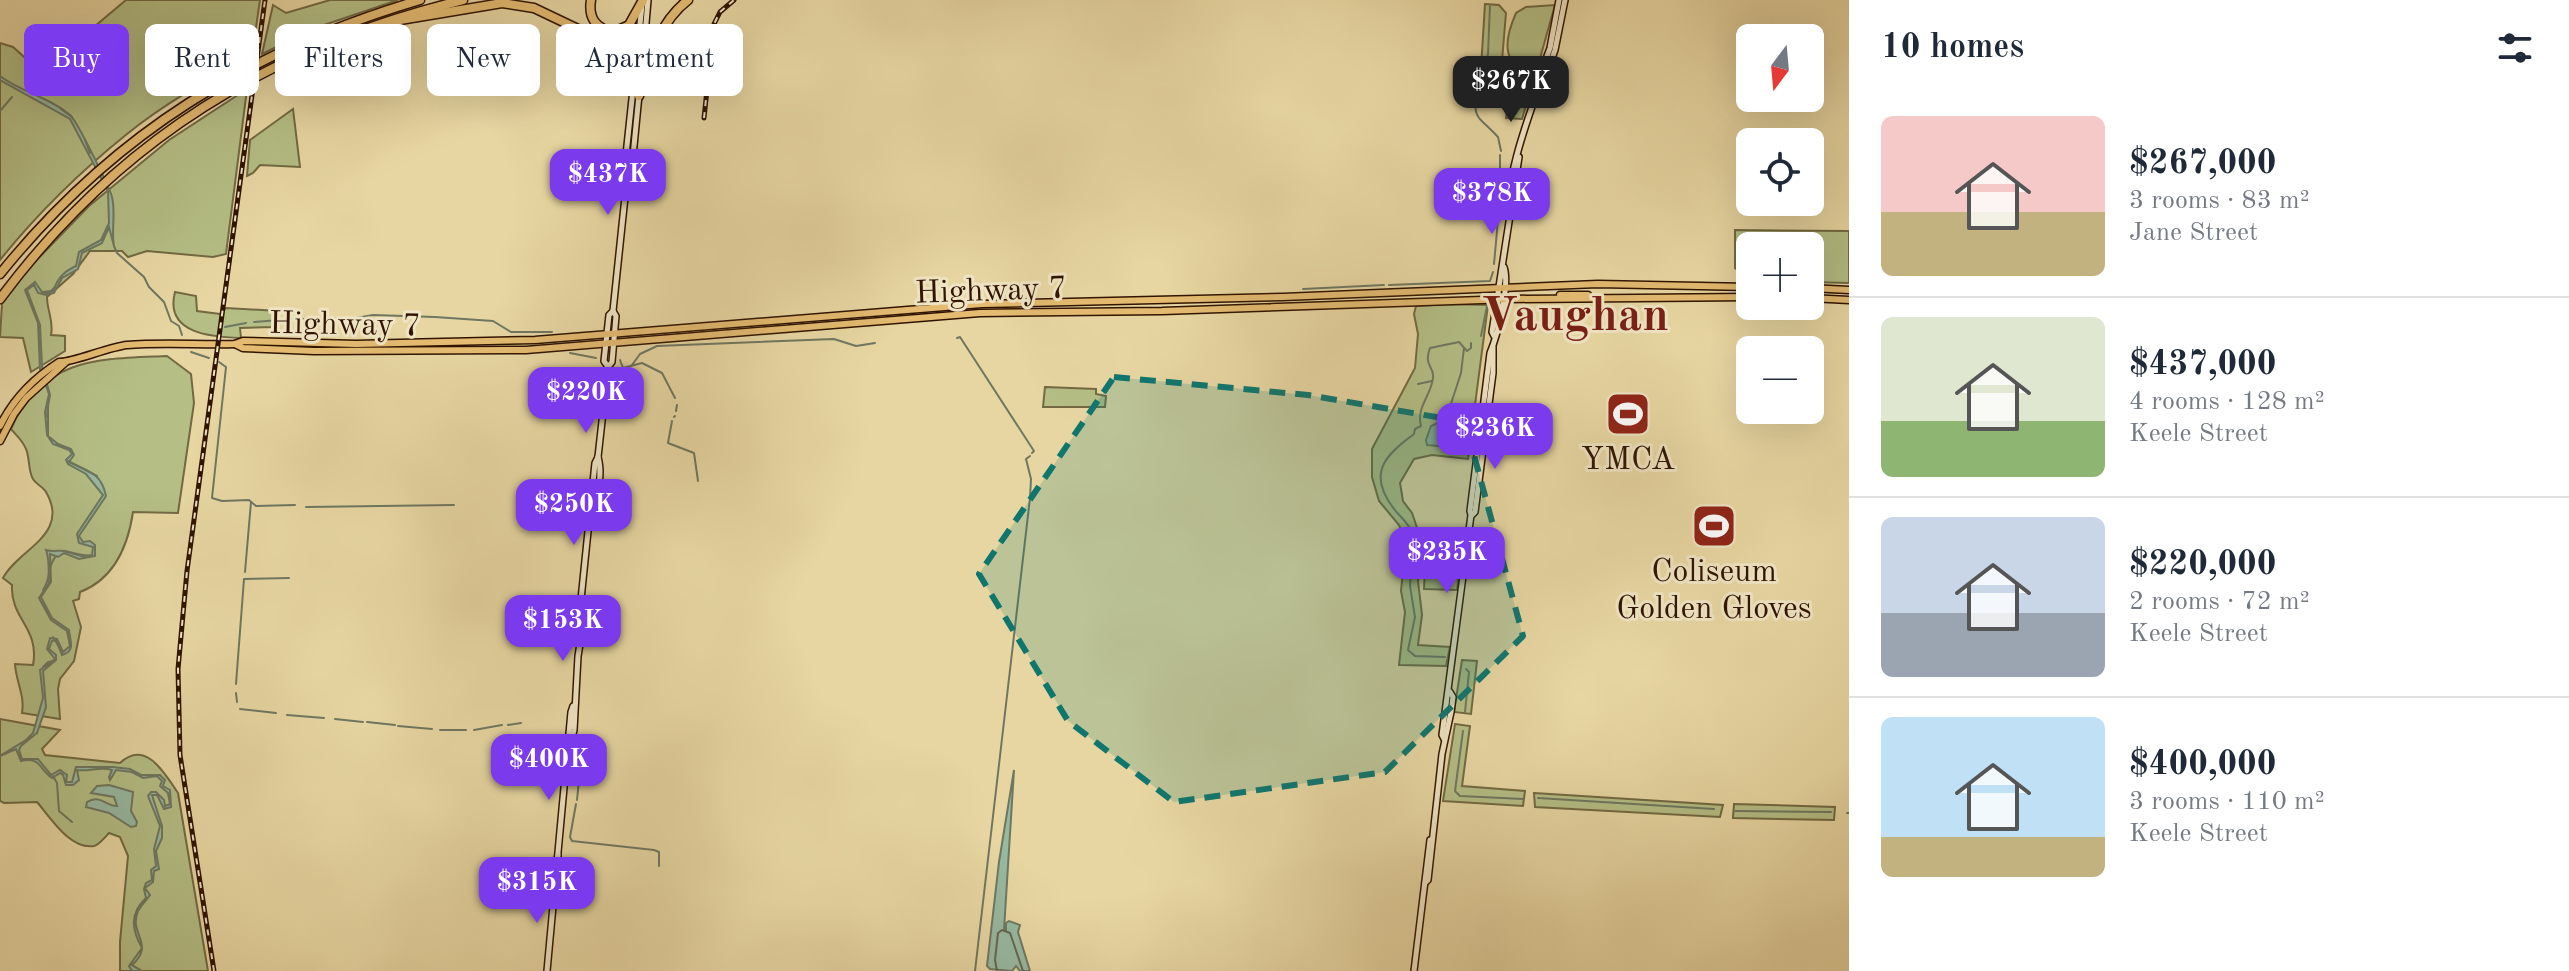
<!DOCTYPE html>
<html lang="en">
<head>
<meta charset="utf-8">
<style>
  body { margin:0; font-family:"Old Standard TT",serif; background:#f2f2f3; color:#1f2937; height:100vh; display:flex; flex-direction:column; font-size:30px; white-space:nowrap }
  * { box-sizing:border-box; margin:0 }
  p { font-size:26px; color:#747a83 }
  .icon { flex:none; width:44px; height:44px; fill:none; stroke:currentColor; stroke-width:2; stroke-linecap:round; stroke-linejoin:round }
  .map { position:relative; flex:1; overflow:hidden }
  .panel { display:flex; flex-direction:column; background:#fff; width:720px }
  .panel>* { flex:none }
  .guide { position:absolute; left:24px; top:24px; width:760px; height:72px; display:flex; gap:16px }
  .needle { width:52px; rotate:196deg }
  .fabs { position:absolute; left:1736px; top:24px; display:grid; gap:16px }
  .fabs a { display:grid; place-items:center; width:88px; height:88px; border-radius:12px; background:#fff; box-shadow:0 8px 32px #0002; font-size:40px }
  .price { position:absolute; translate:-50% -68px; padding:0 18px; border-radius:16px; background:#7c3aed; color:#fff; font-size:26px; line-height:52px; filter:drop-shadow(0 2px 4px #0008) }
  .price::after { content:''; position:absolute; left:50%; top:48px; width:24px; height:18px; margin-left:-12px; background:inherit; clip-path:polygon(0 0,100% 0,50% 100%) }
  .price.current { background:#222; color:#fff }
  ul { padding:0; list-style:none }
  li { display:flex; align-items:center; gap:24px; height:200px; padding:0 32px }
  li+li { border-top:2px solid #e0e1e3 }
  li span { display:grid; place-items:center; flex:none; width:224px; height:160px; border-radius:12px; color:#555 }
  li>.icon { margin-inline-start:auto }
  span .icon { width:96px; height:96px; fill:#fffc; stroke-width:1 }
  li b { font-size:34px }
  h2 { display:flex; justify-content:space-between; align-items:center; height:96px; padding:0 32px; font-size:34px }
  .pill { padding:0 28px; border-radius:12px; background:#fff; box-shadow:0 8px 32px #0002; font-size:28px; line-height:72px }
  .pill.current { background:#7c3aed; color:#fff }
  main { display:flex; flex:1; min-height:0 }
  .map>svg:first-child { display:block }
  .green { fill:#b4be85; stroke:#726942; stroke-width:2 }
  .water { fill:#97b9a2; stroke:#6e7761; stroke-width:2 }
  .lines { fill:none; stroke-linecap:round; stroke-linejoin:round }
  .shore { stroke:#646651; stroke-width:2 }
  .stream { stroke:#6e7761; stroke-width:2 }
  .secondary-casing { stroke:#301400; stroke-width:8 }
  .primary-casing { stroke:#301400; stroke-width:9 }
  .highway-casing { stroke:#301400; stroke-width:11 }
  .secondary { stroke:#efe4c3; stroke-width:5 }
  .primary { stroke:#e4bb71; stroke-width:6 }
  .highway { stroke:#e4bb71; stroke-width:8 }
  .rail-casing { stroke:#301400; stroke-width:5 }
  .rail { stroke:#efe4c3; stroke-width:2; stroke-dasharray:6; stroke-linecap:butt }
  .marked { fill:#0f766e; fill-opacity:0.2; stroke:#0f766e; stroke-width:6; stroke-dasharray:16 10; stroke-linejoin:round }
  .labels { text-anchor:middle; dominant-baseline:central; stroke-width:6; stroke-linejoin:round; paint-order:stroke }
  .street-label { font-size:32px; fill:#301400; stroke:#efe4c3 }
  .poi-label { font-size:32px; fill:#301400; stroke:#efe4c3 }
  .town-label { font-size:48px; font-weight:bold; fill:#7a1f14; stroke:#efe4c3 }
</style>
</head>
<body>
<main>
<div class="map">
<svg width="1849" height="971" viewBox="0 0 1849 971">
  <rect width="100%" height="100%" fill="#e7d6a2"/>
  <filter id="stains"><feTurbulence type="fractalNoise" baseFrequency=".0025" numOctaves="4"/><feColorMatrix values="0 0 0 0 .2 0 0 0 0 .09 0 0 0 0 .02 0 0 0 .5 -.17"/></filter>
  <radialGradient id="worn" r=".72"><stop offset=".6" stop-color="#630" stop-opacity="0"/><stop offset="1" stop-color="#630" stop-opacity=".3"/></radialGradient>
  <g class="green">
    <path d="M 126,0 L 260,0 L 252,55 C 209,79 165,103 127,134 C 81,171 37,214 0,260 L 0,43 L 13,47 L 33,65 L 42,52 L 51,63 Z"/>
    <path d="M 330,0 L 398,0 L 318,27 L 262,54 L 273,5 L 286,13 Z"/>
    <path d="M 1485,4 L 1499,5 L 1506,13 L 1502,61 L 1490,68 L 1481,68 Z"/>
    <path d="M 1555,5 L 1537,69 L 1530,73 C 1500,63 1505,38 1516,13 L 1526,7 Z"/>
    <path d="M 1502,68 L 1530,81 L 1532,86 L 1522,119 L 1506,118 L 1511,77 L 1498,72 Z"/>
    <path d="M 247,89 L 226,254 L 213,257 L 147,251 L 128,257 L 122,251 L 90,251 L 73,274 L 47,297 C 47,311 54,321 51,335 L 65,336 L 65,351 L 31,372 L 23,338 L 0,337 L 2,304 L 29,268 L 89,206 L 169,140 Z"/>
    <path d="M 293,109 L 300,167 L 260,165 L 253,173 L 247,176 L 250,140 Z"/>
    <path d="M 1735,230 L 1849,231 L 1849,283 L 1810,282 L 1810,246 L 1750,246 L 1750,281 L 1735,268 Z"/>
    <path d="M 175,292 L 196,296 L 197,311 L 220,314 L 226,308 L 278,311 L 276,327 L 240,328 L 241,338 C 212,337 164,334 175,292 Z"/>
    <path d="M 1449,304 L 1488,305 L 1468,459 L 1432,455 L 1414,459 L 1400,483 L 1403,501 L 1412,513 L 1423,545 L 1418,581 L 1422,615 L 1418,645 L 1450,647 L 1446,666 L 1399,665 L 1405,612 L 1401,591 L 1406,541 L 1399,525 L 1379,501 L 1372,477 L 1372,449 L 1415,368 L 1418,334 L 1414,314 L 1416,306 Z"/>
    <path d="M 167,356 L 191,374 L 194,403 L 178,513 L 133,512 C 128,546 114,579 80,592 L 79,599 L 73,601 L 81,627 L 74,661 L 60,679 L 58,689 L 60,719 L 22,713 C 25,695 16,682 15,664 L 33,665 C 40,628 10,619 12,585 L 3,578 C 18,549 71,535 46,492 C 43,487 36,484 33,479 C 28,471 30,458 26,449 C 23,441 16,435 11,429 C 42,356 101,359 167,356 Z"/>
    <path d="M 1045,387 L 1096,389 L 1096,394 L 1106,396 L 1105,407 L 1043,407 Z"/>
    <path d="M 1425,565 L 1460,567 L 1457,590 L 1424,589 Z"/>
    <path d="M 1462,660 L 1477,661 L 1471,714 L 1454,712 Z"/>
    <path d="M 0,719 L 60,730 L 42,749 L 45,755 L 120,763 C 145,739 164,772 178,793 L 208,971 L 120,971 L 120,942 L 128,856 L 120,837 L 109,833 C 105,837 99,845 94,846 C 70,850 50,817 37,802 L 4,803 L 0,801 Z"/>
    <path d="M 1455,724 L 1470,726 L 1462,786 L 1525,791 L 1523,806 L 1443,801 Z"/>
    <path d="M 1534,793 L 1723,805 L 1720,817 L 1535,807 Z"/>
    <path d="M 1734,804 L 1835,807 L 1834,820 L 1733,818 Z"/>
  </g>
  <g class="water">
    <path d="M 0,76 C 21,92 49,97 70,115 C 77,121 109,186 112,197 C 116,213 111,231 114,246 L 109,227 L 102,243 L 82,253 L 78,269 L 62,278 L 54,293 L 46,295 L 38,293 L 34,285 L 27,290 L 40,325 L 42,366 L 50,395 L 48,406 L 48,436 L 58,444 L 71,449 L 74,455 L 69,462 C 90,472 101,473 106,496 L 79,536 L 83,542 L 90,541 L 95,545 L 95,556 L 79,559 L 64,553 L 58,557 L 50,554 L 51,582 L 41,597 L 52,618 L 69,630 C 70,641 76,651 62,655 L 56,640 L 52,641 L 49,649 L 56,655 L 56,660 L 43,671 L 46,707 L 37,733 L 21,746 L 19,750 L 22,759 L 38,759 L 51,775 L 60,770 L 67,775 L 66,782 L 72,782 L 76,767 L 113,767 L 130,769 L 141,775 L 160,775 L 165,780 L 163,786 L 170,790 L 171,807 L 164,809 L 157,795 L 152,795 L 162,826 L 162,838 L 156,851 L 159,869 L 154,871 L 153,882 L 145,888 L 150,895 C 146,901 141,905 138,911 C 128,934 156,944 132,965 L 142,971 L 132,971 L 129,966 L 142,948 C 132,930 129,914 146,898 L 144,889 L 146,883 L 152,880 L 151,870 L 156,866 L 154,849 L 160,826 L 148,796 L 151,792 L 156,792 L 164,800 L 165,806 L 170,804 L 168,793 L 160,786 L 162,781 L 157,776 L 143,778 L 132,772 L 116,770 L 110,780 L 109,777 L 112,770 C 100,766 89,772 77,770 L 79,780 L 73,785 L 66,785 L 63,775 L 60,773 L 52,778 C 40,770 40,756 21,761 L 16,749 L 0,756 L 26,740 L 33,733 L 43,698 L 40,670 L 55,659 L 47,649 L 50,638 L 57,639 L 63,652 L 70,646 L 67,631 L 51,620 L 39,598 L 49,583 C 48,572 50,560 46,550 C 54,552 58,550 65,551 C 76,553 81,557 92,555 L 93,547 L 79,543 L 77,534 L 103,495 L 86,474 L 68,464 L 66,460 L 72,454 L 69,450 L 53,444 L 47,435 L 45,412 L 49,394 L 40,369 L 38,323 L 25,290 L 35,282 L 42,292 L 53,291 C 58,278 63,272 76,266 L 79,252 L 101,240 L 109,223 L 108,191 L 70,119 L 0,80 Z"/>
    <path d="M 1446,419 L 1458,422 L 1461,439 L 1451,447 L 1427,445 L 1426,440 L 1431,426 Z"/>
    <path d="M 1014,770 L 1004,930 L 1006,930 L 1006,923 L 1009,921 L 1020,925 L 1018,932 L 1030,971 L 1020,971 L 1016,966 L 1012,971 L 990,969 L 987,966 L 999,862 Z"/>
    <path d="M 109,785 L 133,792 L 131,811 L 137,822 L 136,826 L 131,827 L 109,813 L 86,807 L 87,802 C 100,794 106,806 117,806 L 114,797 L 91,793 L 97,786 Z"/>
  </g>
  <g class="lines">
    <path class="shore" d="M 997,971 L 995,960 L 998,933 L 1002,930 L 1010,933 L 1023,971"/>
    <g class="stream">
      <path d="M 1484,68 L 1488,54 L 1490,5"/>
      <path d="M 1481,83 C 1470,120 1476,113 1498,137 L 1501,151"/>
      <path d="M 61,109 L 72,117"/>
      <path d="M 0,111 L 12,97"/>
      <path d="M 85,140 L 90,153"/>
      <path d="M 1500,155 L 1500,173 L 1504,178"/>
      <path d="M 1499,211 L 1502,192"/>
      <path d="M 114,246 L 117,253 L 144,277 L 149,287 L 164,302 L 171,321 L 179,326 L 182,335"/>
      <path d="M 1494,264 L 1498,220"/>
      <path d="M 1389,285 L 1490,281 L 1493,272"/>
      <path d="M 1303,289 L 1384,285"/>
      <path d="M 44,293 L 49,293 L 55,287"/>
      <path d="M 302,319 L 356,318 L 373,315 L 435,317 L 493,321 L 511,332 L 552,332"/>
      <path d="M 254,322 L 293,319"/>
      <path d="M 225,327 L 246,323"/>
      <path d="M 1481,336 L 1487,306"/>
      <path d="M 957,338 L 960,337 L 1034,451 L 1032,453"/>
      <path d="M 191,352 L 209,358"/>
      <path d="M 570,353 L 596,358"/>
      <path d="M 620,360 L 623,368 L 642,363 L 662,373 L 675,398"/>
      <path d="M 219,362 L 226,367 L 212,498 L 222,501 L 249,500 L 256,506 L 295,505"/>
      <path d="M 632,365 L 640,354 L 657,346 L 834,339 L 856,346 L 875,343"/>
      <path d="M 1418,384 L 1432,381"/>
      <path d="M 676,411 L 677,405"/>
      <path d="M 47,417 L 48,403"/>
      <path d="M 674,417 L 675,416"/>
      <path d="M 1446,419 L 1461,373 L 1464,348"/>
      <path d="M 672,421 L 668,443 L 694,453 L 698,481"/>
      <path d="M 68,461 L 97,476"/>
      <path d="M 306,507 L 454,505"/>
      <path d="M 64,551 L 85,557"/>
      <path d="M 245,572 L 251,502"/>
      <path d="M 43,590 C 52,577 46,568 56,556"/>
      <path d="M 53,637 L 59,647"/>
      <path d="M 1445,657 L 1415,656 L 1408,650 L 1415,617 L 1410,586 L 1413,535 C 1409,523 1401,518 1394,509 C 1367,474 1384,456 1414,434 L 1415,429 L 1421,426 C 1416,407 1431,396 1433,378 C 1435,367 1423,366 1430,348 L 1459,342 L 1467,351 L 1471,348 L 1471,343"/>
      <path d="M 43,667 L 48,662 L 54,661"/>
      <path d="M 236,684 L 244,579 L 289,578"/>
      <path d="M 236,693 L 237,702"/>
      <path d="M 240,709 L 276,713"/>
      <path d="M 1465,712 L 1469,672 L 1466,669"/>
      <path d="M 287,715 L 324,718"/>
      <path d="M 335,719 L 363,722"/>
      <path d="M 367,722 L 395,725"/>
      <path d="M 508,725 L 521,723"/>
      <path d="M 398,726 L 432,729"/>
      <path d="M 440,730 L 466,730"/>
      <path d="M 474,730 L 502,725"/>
      <path d="M 1463,731 L 1455,791 L 1460,796 L 1523,799"/>
      <path d="M 53,776 L 57,783 L 59,811 L 72,822"/>
      <path d="M 1538,798 L 1714,809"/>
      <path d="M 577,800 L 581,760 L 577,753"/>
      <path d="M 576,804 L 570,837 L 572,841 L 654,850 L 659,852 L 659,866"/>
      <path d="M 1735,811 L 1831,812"/>
      <path d="M 1847,813 L 1849,813"/>
      <path d="M 975,971 L 1030,498 L 1031,479 L 1026,459 L 1030,456"/>
    </g>
    <g class="secondary-casing">
      <g id="secondary">
        <path d="M 641,81 L 648,0"/>
        <path d="M 1533,104 L 1531,99 L 1550,48 L 1559,0"/>
        <path d="M 629,159 L 633,156 L 639,95"/>
        <path d="M 1510,211 C 1505,185 1524,130 1533,104 L 1537,101 L 1555,50 L 1565,0"/>
        <path d="M 1494,336 L 1492,332 L 1519,157"/>
        <path d="M 608,367 L 604,361 L 609,315 L 613,311"/>
        <path d="M 595,494 C 601,485 601,468 598,457"/>
        <path d="M 1472,515 L 1475,512 L 1493,373 L 1493,347"/>
        <path d="M 582,624 L 579,619 L 595,463 L 598,457 L 608,367 L 612,362 L 616,316 L 613,311 L 629,159 L 626,155 L 642,5"/>
        <path d="M 1444,739 L 1442,735 L 1471,515 L 1470,511 L 1490,353 C 1498,334 1510,285 1504,267"/>
        <path d="M 569,750 L 574,730 L 578,656 L 584,620 L 583,604"/>
        <path d="M 556,870 L 558,855"/>
        <path d="M 1425,883 L 1428,880 L 1442,754 L 1451,712 L 1453,697 L 1450,692"/>
        <path d="M 547,971 L 571,712 L 573,706"/>
        <path d="M 1414,971 L 1430,840"/>
      </g>
    </g>
    <g class="primary-casing">
      <g id="primary">
        <path d="M 1810,288 L 1849,290"/>
        <path d="M 1560,295 L 1588,295"/>
        <path d="M 1810,298 L 1849,300"/>
        <path d="M 235,344 L 243,348 L 314,351 L 526,350 L 980,313 L 1162,311 L 1511,299 L 1750,297"/>
        <path d="M 0,426 C 13,399 34,378 59,362 C 72,363 108,347 127,345 C 163,342 199,345 235,344 L 243,341 L 356,344 L 535,340 L 982,304 L 1283,297 L 1598,284 L 1750,287"/>
        <path d="M 0,441 L 14,414 L 26,398 L 66,362"/>
      </g>
    </g>
    <g class="highway-casing">
      <g id="highway">
        <path d="M 591,0 C 588,18 596,29 614,32 L 629,25 L 643,0"/>
        <path d="M 394,21 L 502,3 L 534,8 L 599,39 L 643,45"/>
        <path d="M 639,96 C 650,60 657,24 688,0"/>
        <path d="M 0,274 C 114,133 248,51 420,0"/>
        <path d="M 0,299 C 119,139 270,47 463,0"/>
      </g>
    </g>
    <use href="#secondary" class="secondary"/>
    <use href="#primary" class="primary"/>
    <use href="#highway" class="highway"/>
    <g class="rail-casing">
      <g id="rail">
        <path d="M 704,118 L 714,24 L 720,12 L 734,0"/>
        <path d="M 214,971 L 180,755 L 178,669 L 187,571 L 265,0"/>
      </g>
    </g>
    <use href="#rail" class="rail"/>
  </g>
  <path class="marked" d="M 1114,377 L 1308,395 L 1465,422 L 1523,636 L 1385,772 L 1174,802 L 1068,721 L 979,574 Z"/>
  <defs>
    <g id="stadium-square" transform="scale(2.3)"><rect x="-9" y="-9" width="18" height="18" rx="4" fill="#8f2418" stroke="#efe4c3"/><path d="M0-5a6.5 5 0 1 0 0 10a6.5 5 0 1 0 0-10ZM-3.5-1.8h7v3.6h-7Z" fill="#fff"/></g>
  </defs>
  <g fill-rule="evenodd">
    <use href="#stadium-square" x="1628" y="414"/>
    <use href="#stadium-square" x="1714" y="526"/>
  </g>
  <g class="labels">
    <g class="street-label">
      <text transform="translate(991 292) rotate(-2)">Highway 7</text>
      <text transform="translate(345 326) rotate(1)">Highway 7</text>
    </g>
    <g class="poi-label">
      <text x="1628" y="461">YMCA</text>
      <text x="1714" y="573">Coliseum<tspan x="1714" dy="37">Golden Gloves</tspan></text>
    </g>
    <g class="town-label">
      <text x="1575" y="317">Vaughan</text>
    </g>
  </g>
  <rect width="100%" height="100%" filter="url(#stains)"/>
  <rect width="100%" height="100%" fill="url(#worn)"/>
</svg>
<div class="fabs">
<a><svg class="needle" viewBox="-14 -14 28 28"><path d="M0-13l5 13h-10z" fill="#e53935"/><path d="M0 13l5-13h-10z" fill="#747a83"/></svg></a>
<a><svg class="icon" aria-label="locate" viewBox="0 0 24 24"><circle cx="12" cy="12" r="6"/><path d="M12 2v4M12 18v4M2 12h4M18 12h4"/></svg></a>
<a>+</a>
<a>−</a>
</div>
<b class="price current" style="left:1511px;top:124px">$267K</b>
<b class="price" style="left:608px;top:217px">$437K</b>
<b class="price" style="left:1492px;top:236px">$378K</b>
<b class="price" style="left:586px;top:435px">$220K</b>
<b class="price" style="left:1495px;top:471px">$236K</b>
<b class="price" style="left:574px;top:547px">$250K</b>
<b class="price" style="left:1447px;top:595px">$235K</b>
<b class="price" style="left:563px;top:663px">$153K</b>
<b class="price" style="left:549px;top:802px">$400K</b>
<b class="price" style="left:537px;top:925px">$315K</b>
<div class="guide">
<a class="pill current">Buy</a>
<a class="pill">Rent</a>
<a class="pill">Filters</a>
<a class="pill">New</a>
<a class="pill">Apartment</a>
</div>
</div>
<section class="panel">
<h2>10 homes<svg class="icon" aria-label="filters" viewBox="0 0 24 24"><path d="M4 7h16M4 17h16"/><circle cx="9" cy="7" r="2"/><circle cx="15" cy="17" r="2"/></svg></h2>
<ul>
<li><span style="background:linear-gradient(#f6c9c9 60%,#c2b280 0)"><svg class="icon" aria-label="home" viewBox="0 0 24 24"><path d="M3 11l9-7 9 7M6 9v11h12V9"/></svg></span><div><b>$267,000</b><p>3 rooms · 83 m²</p><p>Jane Street</p></div></li>
<li><span style="background:linear-gradient(#dfe7d0 65%,#8fb573 0)"><svg class="icon" aria-label="home" viewBox="0 0 24 24"><path d="M3 11l9-7 9 7M6 9v11h12V9"/></svg></span><div><b>$437,000</b><p>4 rooms · 128 m²</p><p>Keele Street</p></div></li>
<li><span style="background:linear-gradient(#c9d6e8 60%,#9aa5b1 0)"><svg class="icon" aria-label="home" viewBox="0 0 24 24"><path d="M3 11l9-7 9 7M6 9v11h12V9"/></svg></span><div><b>$220,000</b><p>2 rooms · 72 m²</p><p>Keele Street</p></div></li>
<li><span style="background:linear-gradient(#bfe0f5 75%,#c2b280 0)"><svg class="icon" aria-label="home" viewBox="0 0 24 24"><path d="M3 11l9-7 9 7M6 9v11h12V9"/></svg></span><div><b>$400,000</b><p>3 rooms · 110 m²</p><p>Keele Street</p></div></li>
</ul>
</section>
</main>
</body>
</html>
